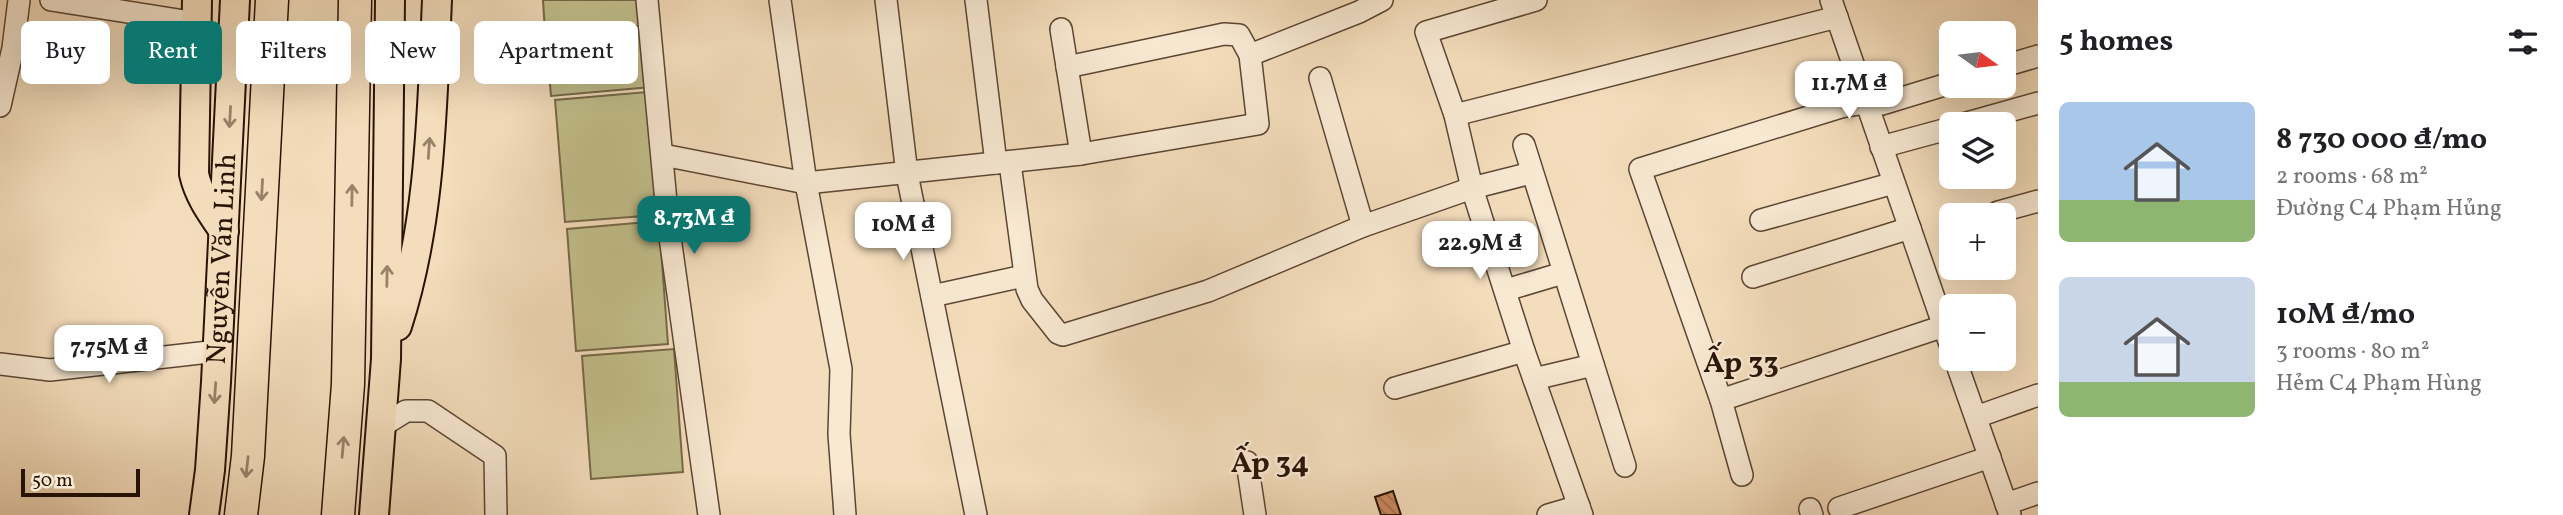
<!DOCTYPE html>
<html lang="en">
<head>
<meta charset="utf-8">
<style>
  body { margin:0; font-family:Vollkorn,serif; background:#f2f2f2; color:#202124; height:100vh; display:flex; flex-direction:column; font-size:26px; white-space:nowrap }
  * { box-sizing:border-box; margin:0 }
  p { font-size:23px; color:#757577 }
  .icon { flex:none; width:38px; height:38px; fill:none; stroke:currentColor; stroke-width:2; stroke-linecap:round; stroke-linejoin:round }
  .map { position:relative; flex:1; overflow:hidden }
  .details { display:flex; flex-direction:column; background:#fff; width:525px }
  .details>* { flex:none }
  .guide { position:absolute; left:21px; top:21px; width:665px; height:63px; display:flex; gap:14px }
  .needle { width:46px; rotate:104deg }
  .tools { position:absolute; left:1939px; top:21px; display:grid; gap:14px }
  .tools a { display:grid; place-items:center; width:77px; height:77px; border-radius:10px; background:#fff; box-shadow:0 7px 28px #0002; font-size:35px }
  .scale { position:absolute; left:21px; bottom:18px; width:119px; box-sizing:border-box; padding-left:7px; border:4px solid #291305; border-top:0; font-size:19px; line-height:24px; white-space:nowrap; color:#291305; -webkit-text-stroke:5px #f8e9d3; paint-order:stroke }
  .price { position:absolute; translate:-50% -60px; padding:0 16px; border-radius:14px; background:#fff; color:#222; font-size:23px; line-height:46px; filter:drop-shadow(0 2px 4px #0008) }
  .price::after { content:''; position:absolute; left:50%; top:42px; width:21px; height:16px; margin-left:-10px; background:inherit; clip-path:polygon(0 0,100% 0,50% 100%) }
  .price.active { background:#0f766e; color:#fff }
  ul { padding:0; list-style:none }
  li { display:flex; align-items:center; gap:21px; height:175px; padding:0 21px }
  li span { display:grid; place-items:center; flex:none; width:196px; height:140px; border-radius:10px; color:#555 }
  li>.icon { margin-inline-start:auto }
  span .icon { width:84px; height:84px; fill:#fffc; stroke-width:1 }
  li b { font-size:30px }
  h2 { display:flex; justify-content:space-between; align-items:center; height:84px; padding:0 21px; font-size:30px }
  .pill { padding:0 24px; border-radius:10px; background:#fff; box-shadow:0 7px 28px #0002; font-size:24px; line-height:63px }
  .pill.active { background:#0f766e; color:#fff }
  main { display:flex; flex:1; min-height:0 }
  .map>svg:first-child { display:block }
  .pitch { fill:#c2bf8c; stroke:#766948; stroke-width:2 }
  .building { fill:url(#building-back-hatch); stroke:#291305; stroke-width:2 }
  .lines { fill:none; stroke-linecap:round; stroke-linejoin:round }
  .minor-casing { stroke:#5c4633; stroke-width:24 }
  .major-casing { stroke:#291305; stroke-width:32 }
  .highway-casing { stroke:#291305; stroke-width:35 }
  .minor { stroke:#f8e9d3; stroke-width:21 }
  .major { stroke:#f4ddbc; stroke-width:28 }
  .highway { stroke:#f4ddbc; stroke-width:32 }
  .oneway { stroke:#99826a }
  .labels { text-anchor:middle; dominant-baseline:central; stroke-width:5; stroke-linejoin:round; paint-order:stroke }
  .street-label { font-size:28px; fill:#291305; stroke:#f8e9d3 }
  .neighbourhood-label { font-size:30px; font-weight:bold; fill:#291305; stroke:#f8e9d3 }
</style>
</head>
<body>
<main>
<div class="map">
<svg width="2038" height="515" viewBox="0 0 2038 515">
  <defs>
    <pattern id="building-back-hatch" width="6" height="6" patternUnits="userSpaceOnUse" patternTransform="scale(1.75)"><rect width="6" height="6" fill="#cb8a5e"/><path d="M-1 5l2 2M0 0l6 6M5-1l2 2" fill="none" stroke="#a5704c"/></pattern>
  </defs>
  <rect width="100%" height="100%" fill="#f4ddbc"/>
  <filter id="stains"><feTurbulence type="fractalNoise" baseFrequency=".00286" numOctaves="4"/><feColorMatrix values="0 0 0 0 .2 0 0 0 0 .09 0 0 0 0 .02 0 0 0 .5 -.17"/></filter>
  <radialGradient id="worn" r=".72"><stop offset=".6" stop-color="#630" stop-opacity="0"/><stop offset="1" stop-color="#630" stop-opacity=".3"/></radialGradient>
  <g class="pitch">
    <path d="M 543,0 L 644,0 L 646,25 L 545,33 Z"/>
    <path d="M 647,32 L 651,87 L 551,96 L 546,40 Z"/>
    <path d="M 647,92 L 657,215 L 565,222 L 555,100 Z"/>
    <path d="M 659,221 L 668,344 L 576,351 L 567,229 Z"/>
    <path d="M 674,349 L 683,472 L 591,479 L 582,356 Z"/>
  </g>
  <path class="building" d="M 1393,491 L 1401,515 L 1381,515 L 1375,497 Z"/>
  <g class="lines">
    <g class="minor-casing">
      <g id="minor">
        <path d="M 51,0 L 197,23"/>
        <path d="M 647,0 L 668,223 L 709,515"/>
        <path d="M 780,0 L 806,183 L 841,369 L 839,434 L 845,515"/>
        <path d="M 886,0 L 907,174 L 976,515"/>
        <path d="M 976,0 L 996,163"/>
        <path d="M 1536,0 L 1426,32 L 1455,115 L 1472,188 L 1524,351 L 1582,515"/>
        <path d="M 1831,0 L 1951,347"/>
        <path d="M 1061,29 L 1081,154"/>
        <path d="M 1250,55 L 1359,12 L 1382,0"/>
        <path d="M 2004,66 L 2038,56"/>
        <path d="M 1320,78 L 1363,226"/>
        <path d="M 0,106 L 13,48 L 19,0"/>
        <path d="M 1455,115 L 1837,17"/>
        <path d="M 1963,124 L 2038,103"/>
        <path d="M 1524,145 L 1625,466"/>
        <path d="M 1881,147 L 1951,128"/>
        <path d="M 663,155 L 806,183 L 1081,154 L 1258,124 L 1250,55 L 1239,35 L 1224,34 L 1067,67"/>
        <path d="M 1010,163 L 1027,289 L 1032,300 L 1058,333 L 1063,335 L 1208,291 L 1363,226 L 1472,188 L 1531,173"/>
        <path d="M 1998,212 L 2038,201"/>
        <path d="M 1761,220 L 1894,183"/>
        <path d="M 1753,277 L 1910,228"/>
        <path d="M 1506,290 L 1563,273"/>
        <path d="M 932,296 L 1024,276"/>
        <path d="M 1955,359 L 2010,515"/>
        <path d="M 0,364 L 50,370 L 218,351"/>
        <path d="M 1534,379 L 1593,365"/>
        <path d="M 1395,388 L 1524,351"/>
        <path d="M 1721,400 L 1944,326"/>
        <path d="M 1976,417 L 2038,395"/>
        <path d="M 382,426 L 406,411 L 428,411 L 495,456 L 496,515"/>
        <path d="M 1247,462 L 1255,515"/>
        <path d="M 1742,475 L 1721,400 L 1640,169 L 1841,107 L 1865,103 L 1882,104 L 1951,83"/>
        <path d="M 2006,504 L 2038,493"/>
        <path d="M 1839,508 L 1990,457"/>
        <path d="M 1810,509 L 1812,515"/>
        <path d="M 1548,515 L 1579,506"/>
      </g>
    </g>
    <g class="major-casing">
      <g id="major">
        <path d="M 197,0 L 194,174 C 199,196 211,212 224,231"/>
        <path d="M 397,326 C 431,221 432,109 437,0"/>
        <path id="s1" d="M 204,515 L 210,470 L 216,382 L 235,0"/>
        <path d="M 374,515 L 386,359 L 390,0"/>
      </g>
    </g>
    <g class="highway-casing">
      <g id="highway">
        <path d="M 241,515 L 248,456 L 272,0"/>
        <path d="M 338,515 L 348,384 L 355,0"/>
      </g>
    </g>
    <use href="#minor" class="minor"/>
    <use href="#major" class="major"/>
    <use href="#highway" class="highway"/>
  </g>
  <defs><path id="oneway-shaft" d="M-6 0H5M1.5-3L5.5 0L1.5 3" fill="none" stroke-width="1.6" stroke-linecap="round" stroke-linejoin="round" transform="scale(1.75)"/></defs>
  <g class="oneway">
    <use href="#oneway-shaft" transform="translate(230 117) rotate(93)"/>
    <use href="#oneway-shaft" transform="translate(429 148) rotate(-86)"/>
    <use href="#oneway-shaft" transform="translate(262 190) rotate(93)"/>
    <use href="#oneway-shaft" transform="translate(352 195) rotate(-89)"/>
    <use href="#oneway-shaft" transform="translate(387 276) rotate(-89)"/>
    <use href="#oneway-shaft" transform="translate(215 393) rotate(94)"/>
    <use href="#oneway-shaft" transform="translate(343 447) rotate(-85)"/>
    <use href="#oneway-shaft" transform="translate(247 467) rotate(96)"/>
  </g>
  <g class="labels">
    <g class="street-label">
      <text stroke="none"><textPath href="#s1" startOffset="257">Nguyễn Văn Linh</textPath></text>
    </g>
    <g class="neighbourhood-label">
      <text x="1741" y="364">Ấp 33</text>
      <text x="1270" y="464">Ấp 34</text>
    </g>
  </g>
  <rect width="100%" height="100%" filter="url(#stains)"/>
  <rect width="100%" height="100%" fill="url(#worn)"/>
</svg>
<div class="tools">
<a><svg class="needle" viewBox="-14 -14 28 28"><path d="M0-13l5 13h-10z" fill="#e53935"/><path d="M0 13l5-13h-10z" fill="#757577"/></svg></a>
<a><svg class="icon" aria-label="layers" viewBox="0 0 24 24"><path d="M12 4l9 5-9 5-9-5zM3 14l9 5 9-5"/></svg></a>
<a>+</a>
<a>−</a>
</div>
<div class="scale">50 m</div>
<b class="price" style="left:1849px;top:121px">11.7M ₫</b>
<b class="price active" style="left:694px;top:256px">8.73M ₫</b>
<b class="price" style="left:903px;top:262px">10M ₫</b>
<b class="price" style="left:1480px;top:281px">22.9M ₫</b>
<b class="price" style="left:109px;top:385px">7.75M ₫</b>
<div class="guide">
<a class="pill">Buy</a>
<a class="pill active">Rent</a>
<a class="pill">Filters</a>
<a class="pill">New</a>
<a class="pill">Apartment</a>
</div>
</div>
<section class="details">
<h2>5 homes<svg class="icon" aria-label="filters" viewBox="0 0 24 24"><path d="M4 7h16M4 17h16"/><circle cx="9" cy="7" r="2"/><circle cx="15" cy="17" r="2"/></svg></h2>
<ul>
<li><span style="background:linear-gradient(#a9c7e8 70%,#8fb573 0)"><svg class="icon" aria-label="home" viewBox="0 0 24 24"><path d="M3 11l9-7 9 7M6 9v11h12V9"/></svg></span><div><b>8 730 000 ₫/mo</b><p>2 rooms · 68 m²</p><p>Đường C4 Phạm Hủng</p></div></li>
<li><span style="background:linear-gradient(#c9d6e8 75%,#8fb573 0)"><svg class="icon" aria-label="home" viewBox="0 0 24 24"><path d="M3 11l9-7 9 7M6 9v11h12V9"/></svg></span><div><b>10M ₫/mo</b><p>3 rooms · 80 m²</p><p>Hẻm C4 Phạm Hùng</p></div></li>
</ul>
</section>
</main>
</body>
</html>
